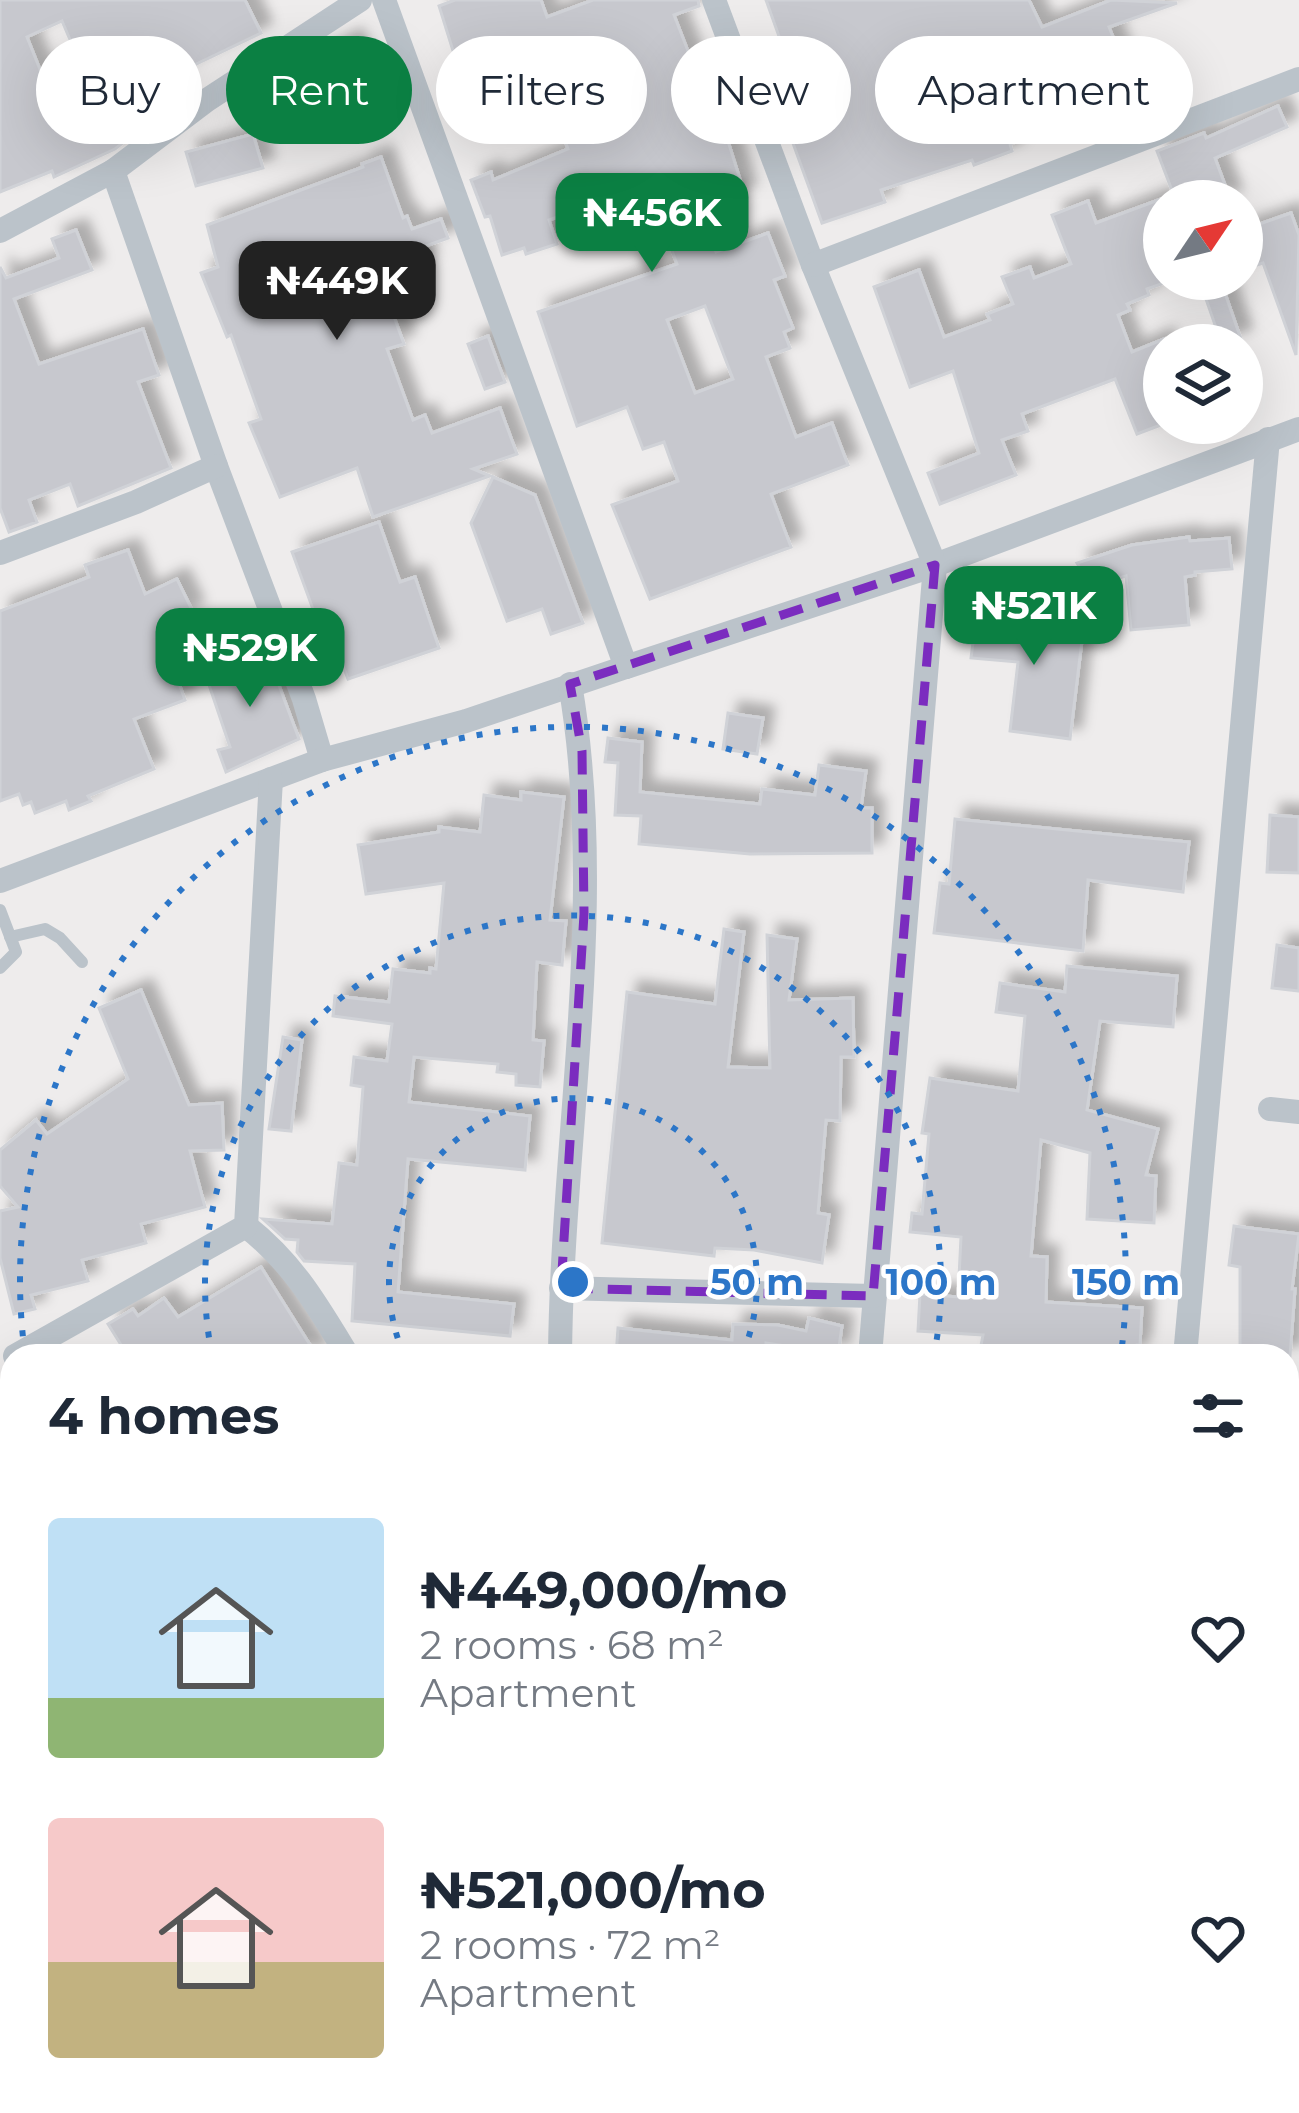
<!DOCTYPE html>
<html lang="en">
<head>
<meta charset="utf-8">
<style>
  body { margin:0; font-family:Montserrat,sans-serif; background:#f2f2f3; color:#1f2937; height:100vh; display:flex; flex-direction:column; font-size:45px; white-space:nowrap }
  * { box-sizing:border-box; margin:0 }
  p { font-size:39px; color:#747a83 }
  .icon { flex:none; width:66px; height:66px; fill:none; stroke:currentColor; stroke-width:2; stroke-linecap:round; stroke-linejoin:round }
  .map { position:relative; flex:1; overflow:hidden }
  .side { position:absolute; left:0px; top:1344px; width:1299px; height:771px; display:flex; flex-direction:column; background:#fff; border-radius:36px 36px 0 0; box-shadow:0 12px 48px #0002 }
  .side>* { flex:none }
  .top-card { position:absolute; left:36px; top:36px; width:1227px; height:108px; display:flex; gap:24px }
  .needle { width:78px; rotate:55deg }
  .controls { position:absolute; left:1143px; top:180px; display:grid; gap:24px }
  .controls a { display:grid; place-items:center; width:120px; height:120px; border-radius:50%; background:#fff; box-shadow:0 12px 48px #0002; font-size:60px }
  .price { position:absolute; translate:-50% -102px; padding:0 27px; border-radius:24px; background:#0b8043; color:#fff; font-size:39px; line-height:78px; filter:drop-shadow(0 3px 6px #0008) }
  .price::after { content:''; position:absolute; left:50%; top:72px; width:36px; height:27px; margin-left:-18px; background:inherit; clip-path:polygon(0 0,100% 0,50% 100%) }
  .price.selected { background:#222; color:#fff }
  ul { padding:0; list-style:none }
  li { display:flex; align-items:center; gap:36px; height:300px; padding:0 48px }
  li span { display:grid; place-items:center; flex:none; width:336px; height:240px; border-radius:12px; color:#555 }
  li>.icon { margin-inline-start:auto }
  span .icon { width:144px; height:144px; fill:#fffc; stroke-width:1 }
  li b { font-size:51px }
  h2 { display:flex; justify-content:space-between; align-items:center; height:144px; padding:0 48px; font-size:51px }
  .tag { padding:0 42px; border-radius:54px; background:#fff; box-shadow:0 12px 48px #0002; font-size:42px; line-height:108px }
  .tag.selected { background:#0b8043; color:#fff }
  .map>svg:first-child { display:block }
  .building { fill:#c7c8ce; stroke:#d0d2d7; stroke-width:3; fill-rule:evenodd; filter:url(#shadow) }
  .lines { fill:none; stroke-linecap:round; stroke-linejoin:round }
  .service { stroke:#bbc3ca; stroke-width:12 }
  .minor { stroke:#bbc3ca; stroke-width:24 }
  .marked { fill:none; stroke:#7b2cbf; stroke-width:9; stroke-dasharray:24 15; stroke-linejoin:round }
  .ring { fill:none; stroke:#2c76c8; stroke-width:6; stroke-dasharray:6 12 }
  .centre { fill:#2c76c8; stroke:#fff; stroke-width:6 }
  .ring-label { font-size:36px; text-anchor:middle; font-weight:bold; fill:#2c76c8; stroke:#fff; stroke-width:9; stroke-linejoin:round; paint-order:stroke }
</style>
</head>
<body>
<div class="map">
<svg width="1299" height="2113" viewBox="0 0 1299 2113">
  <defs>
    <filter id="shadow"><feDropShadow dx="11" dy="-11" stdDeviation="6" flood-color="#0004"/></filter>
  </defs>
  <rect width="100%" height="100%" fill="#eeecec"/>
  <g class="building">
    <path d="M 0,0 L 245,0 L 261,33 L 161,81 L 169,99 L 134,115 L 139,130 L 115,149 L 54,177 L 52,171 L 0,192 ZM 62,21 L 77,56 L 41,72 L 27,37 Z"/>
    <path d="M 455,0 L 541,0 L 547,17 L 593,0 L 698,0 L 699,6 L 674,15 L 709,105 L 716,103 L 745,195 L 701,212 L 716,252 L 768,233 L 785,276 L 774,280 L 793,328 L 784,332 L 790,348 L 766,357 L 796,437 L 832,423 L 848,465 L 771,494 L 791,547 L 650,599 L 612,505 L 678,481 L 664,442 L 643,449 L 627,407 L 577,426 L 538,312 L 677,264 L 647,185 L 549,220 L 557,244 L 526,254 L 524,248 L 502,255 L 490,216 L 485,217 L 471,180 L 491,172 L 493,180 L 568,149 L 541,76 L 469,102 L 439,6 ZM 705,306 L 733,379 L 695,393 L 667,320 Z"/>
    <path d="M 766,0 L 1029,0 L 1042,27 L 1111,0 L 1177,3 L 1109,27 L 1134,89 L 1073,113 L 1076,120 L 1010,144 L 1012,151 L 974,165 L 972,160 L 881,190 L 885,202 L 822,223 L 778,102 L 800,95 Z"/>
    <path d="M 351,40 L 366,69 L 284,112 L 280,106 L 258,119 L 244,95 Z"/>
    <path d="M 1278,106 L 1287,127 L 1215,158 L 1231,201 L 1176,201 L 1157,151 L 1204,133 L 1206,138 Z"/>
    <path d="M 253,134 L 263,168 L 196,186 L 186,152 Z"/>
    <path d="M 381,157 L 403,218 L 407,216 L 412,229 L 441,219 L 448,238 L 420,248 L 427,263 L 381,281 L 404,344 L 387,349 L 413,420 L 425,415 L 432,433 L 500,408 L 517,454 L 473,469 L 490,476 L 373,517 L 357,468 L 280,497 L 249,423 L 261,419 L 231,335 L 227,337 L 201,273 L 218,267 L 207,225 L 363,167 L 362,164 Z"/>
    <path d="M 1164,198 L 1164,283 L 1147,289 L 1149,295 L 1127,304 L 1130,310 L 1118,315 L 1132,352 L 1164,339 L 1164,382 L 1154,386 L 1166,423 L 1137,434 L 1115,379 L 1022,414 L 1028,431 L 1002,440 L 1016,475 L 940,504 L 928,473 L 979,453 L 953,371 L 910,387 L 874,287 L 919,270 L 944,337 L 990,320 L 987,314 L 1013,304 L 1002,277 L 1030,267 L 1034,278 L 1071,264 L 1052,215 L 1088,201 L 1096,223 Z"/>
    <path d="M 1291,213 L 1299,235 L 1296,355 L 1263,263 L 1242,270 L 1242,230 Z"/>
    <path d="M 76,230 L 92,270 L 14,299 L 39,364 L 143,329 L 159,375 L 138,382 L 171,468 L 78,506 L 70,484 L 29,500 L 37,522 L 9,532 L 0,508 L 0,267 L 6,278 L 59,258 L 52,239 Z"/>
    <path d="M 1199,279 L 1220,279 L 1241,339 L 1222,345 Z"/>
    <path d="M 488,336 L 505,382 L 485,389 L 468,344 Z"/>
    <path d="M 493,477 L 535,495 L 583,623 L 551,634 L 542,609 L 507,621 L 471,523 Z"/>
    <path d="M 379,522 L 400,582 L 415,577 L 439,648 L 348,679 L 340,658 L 332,661 L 292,552 Z"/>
    <path d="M 1189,537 L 1190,541 L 1229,538 L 1232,569 L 1195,572 L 1195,575 L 1185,577 L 1189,625 L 1131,630 L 1126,576 L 1091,586 L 1077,563 L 1132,545 Z"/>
    <path d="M 128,550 L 145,594 L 177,579 L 193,612 L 159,628 L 185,700 L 134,719 L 154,769 L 88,796 L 91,801 L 69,810 L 66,801 L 35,813 L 31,802 L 23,805 L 19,794 L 0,801 L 0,611 L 89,577 L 85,565 Z"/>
    <path d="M 976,613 L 1084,624 L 1070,739 L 1010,731 L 1018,662 L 971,658 L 973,643 L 968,643 L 970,620 L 975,620 Z"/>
    <path d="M 253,645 L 270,683 L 277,680 L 299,739 L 226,772 L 218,750 L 230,747 L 209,685 L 222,680 L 213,662 Z"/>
    <path d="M 728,713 L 763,718 L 757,754 L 723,749 Z"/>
    <path d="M 608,738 L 642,742 L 640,792 L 760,804 L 762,789 L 815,795 L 819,765 L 866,771 L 861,808 L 872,808 L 872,853 L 750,854 L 639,844 L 641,816 L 615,815 L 618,763 L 605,762 Z"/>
    <path d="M 521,792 L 564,797 L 550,920 L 566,921 L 562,965 L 537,962 L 533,1040 L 544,1041 L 540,1087 L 516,1085 L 516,1074 L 497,1072 L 498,1064 L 414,1057 L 409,1102 L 530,1116 L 525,1170 L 408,1159 L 398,1292 L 514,1304 L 510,1336 L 352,1321 L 355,1264 L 304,1261 L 297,1252 L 298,1240 L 285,1239 L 263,1219 L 332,1224 L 339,1163 L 357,1165 L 363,1087 L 351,1085 L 354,1057 L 387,1061 L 392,1024 L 333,1016 L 335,996 L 389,1002 L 393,969 L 430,973 L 430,968 L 436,969 L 444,883 L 366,894 L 358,845 L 439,832 L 439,827 L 480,832 L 484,795 L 521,800 Z"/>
    <path d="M 1270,815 L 1299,817 L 1299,873 L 1267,872 Z"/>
    <path d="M 955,819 L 1189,842 L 1183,892 L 1088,880 L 1083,951 L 934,933 L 940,883 L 949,884 Z"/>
    <path d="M 724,929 L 744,932 L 728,1067 L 770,1068 L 767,935 L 797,939 L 789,1000 L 853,998 L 854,1057 L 841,1057 L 840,1121 L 826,1120 L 818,1213 L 829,1215 L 822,1263 L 754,1250 L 715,1248 L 714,1256 L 602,1243 L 627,992 L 715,1004 Z"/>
    <path d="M 1277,945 L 1299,948 L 1299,991 L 1272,988 Z"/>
    <path d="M 1067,966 L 1177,976 L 1173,1027 L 1100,1021 L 1087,1110 L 1158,1129 L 1146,1175 L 1156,1176 L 1154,1223 L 1087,1219 L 1090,1153 L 1041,1140 L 1031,1256 L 1047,1257 L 1046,1302 L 1142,1308 L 1140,1345 L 1137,1345 L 1136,1356 L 979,1356 L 983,1335 L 918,1331 L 920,1294 L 958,1297 L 961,1237 L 910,1232 L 912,1213 L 922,1214 L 929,1134 L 922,1133 L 930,1078 L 1018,1091 L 1025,1016 L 996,1012 L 1000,983 L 1065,992 Z"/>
    <path d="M 141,990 L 189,1105 L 222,1103 L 224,1150 L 190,1151 L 205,1207 L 141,1224 L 146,1243 L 82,1260 L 88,1281 L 31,1295 L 35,1309 L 14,1314 L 0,1258 L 0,1211 L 18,1207 L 0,1186 L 0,1150 L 36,1120 L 47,1134 L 128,1079 L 99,1008 Z"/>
    <path d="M 283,1037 L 302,1040 L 291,1131 L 269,1129 Z"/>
    <path d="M 1234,1226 L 1299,1234 L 1292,1289 L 1295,1289 L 1290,1356 L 1240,1356 L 1240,1267 L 1229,1265 Z"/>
    <path d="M 261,1267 L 317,1356 L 128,1356 L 108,1324 L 133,1309 L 138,1316 L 164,1298 L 178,1317 Z"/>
    <path d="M 809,1318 L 842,1326 L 838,1354 L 766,1343 L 766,1356 L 616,1356 L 618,1328 L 732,1340 L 733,1324 L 778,1325 L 806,1331 Z"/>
  </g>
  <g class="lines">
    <g class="service">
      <path d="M 0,910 L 16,952 L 0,968"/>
      <path d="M 10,937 L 45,929 L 60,938 L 82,962"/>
      <path d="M 784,2113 L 790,2103"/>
    </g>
    <g class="minor">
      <path d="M 384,0 L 626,667 L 935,565 L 1299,429"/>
      <path d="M 714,0 L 813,265 L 935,565 L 870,1356"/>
      <path d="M 113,171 L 216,466 L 304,699 L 322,760"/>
      <path d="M 0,231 L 113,171 L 207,100 L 360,0"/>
      <path d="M 813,265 L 1299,79"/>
      <path d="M 0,553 L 136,502 L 216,466"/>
      <path d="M 0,881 L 322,760 L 466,721 L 626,667"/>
      <path d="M 1270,1109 L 1299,1112"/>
      <path d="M 246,1226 C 294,1264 317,1305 348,1356"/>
      <path d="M 561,1288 L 873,1296"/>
      <path d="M 15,1356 L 246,1226 L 271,779"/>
      <path d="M 560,1356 C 562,1135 608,903 570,684"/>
      <path d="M 1185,1356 L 1268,439"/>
      <path d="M 1287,1428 L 1299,1429"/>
      <path d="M 0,1463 L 12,1487"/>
      <path d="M 0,1738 L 12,1730"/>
      <path d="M 1287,1740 L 1299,1741"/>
      <path d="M 0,1984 L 12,2004"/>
      <path d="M 0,2090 L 12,2081"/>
      <path d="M 65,2103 L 69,2113"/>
      <path d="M 1040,2103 L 1058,2113"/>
      <path d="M 1107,2113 L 1108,2103"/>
      <path d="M 1297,2113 L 1299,2091"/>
    </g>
  </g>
  <path class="marked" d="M 935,565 L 873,1296 L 561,1288 L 584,914 L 582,751 L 570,684 Z"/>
  <g class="ring">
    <path d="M404 1355A184 184 0 1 1 742 1355"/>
    <path d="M212 1355A368 368 0 1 1 934 1355"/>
    <path d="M25 1354A553 553 0 1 1 1121 1354"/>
  </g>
  <circle cx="573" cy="1282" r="18" class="centre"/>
  <g class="ring-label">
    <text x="757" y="1295">50 m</text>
    <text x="941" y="1295">100 m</text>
    <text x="1126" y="1295">150 m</text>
  </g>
</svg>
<div class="controls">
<a><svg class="needle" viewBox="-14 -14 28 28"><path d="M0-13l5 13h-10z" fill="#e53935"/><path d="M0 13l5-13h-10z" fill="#747a83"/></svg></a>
<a><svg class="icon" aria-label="layers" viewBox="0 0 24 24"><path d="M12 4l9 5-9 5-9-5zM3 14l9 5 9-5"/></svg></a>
</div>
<b class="price" style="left:652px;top:275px">₦456K</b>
<b class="price selected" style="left:337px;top:343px">₦449K</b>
<b class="price" style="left:1034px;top:668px">₦521K</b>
<b class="price" style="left:250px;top:710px">₦529K</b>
<div class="top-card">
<a class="tag">Buy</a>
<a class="tag selected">Rent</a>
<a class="tag">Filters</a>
<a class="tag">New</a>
<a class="tag">Apartment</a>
</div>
<section class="side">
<h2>4 homes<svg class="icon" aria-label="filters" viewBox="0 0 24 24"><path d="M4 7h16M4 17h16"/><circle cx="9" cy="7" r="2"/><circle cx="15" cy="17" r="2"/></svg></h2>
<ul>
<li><span style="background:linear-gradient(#bfe0f5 75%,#8fb573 0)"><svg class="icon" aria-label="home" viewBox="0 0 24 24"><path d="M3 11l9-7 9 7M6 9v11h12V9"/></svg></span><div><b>₦449,000/mo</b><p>2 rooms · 68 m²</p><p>Apartment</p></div><svg class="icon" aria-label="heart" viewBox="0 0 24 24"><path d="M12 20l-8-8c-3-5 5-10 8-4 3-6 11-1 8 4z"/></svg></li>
<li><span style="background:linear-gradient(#f6c9c9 60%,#c2b280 0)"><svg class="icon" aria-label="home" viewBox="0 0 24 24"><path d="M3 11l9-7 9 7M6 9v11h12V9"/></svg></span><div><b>₦521,000/mo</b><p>2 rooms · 72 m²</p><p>Apartment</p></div><svg class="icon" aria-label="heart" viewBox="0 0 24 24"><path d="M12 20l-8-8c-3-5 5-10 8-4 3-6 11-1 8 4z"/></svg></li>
</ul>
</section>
</div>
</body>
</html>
